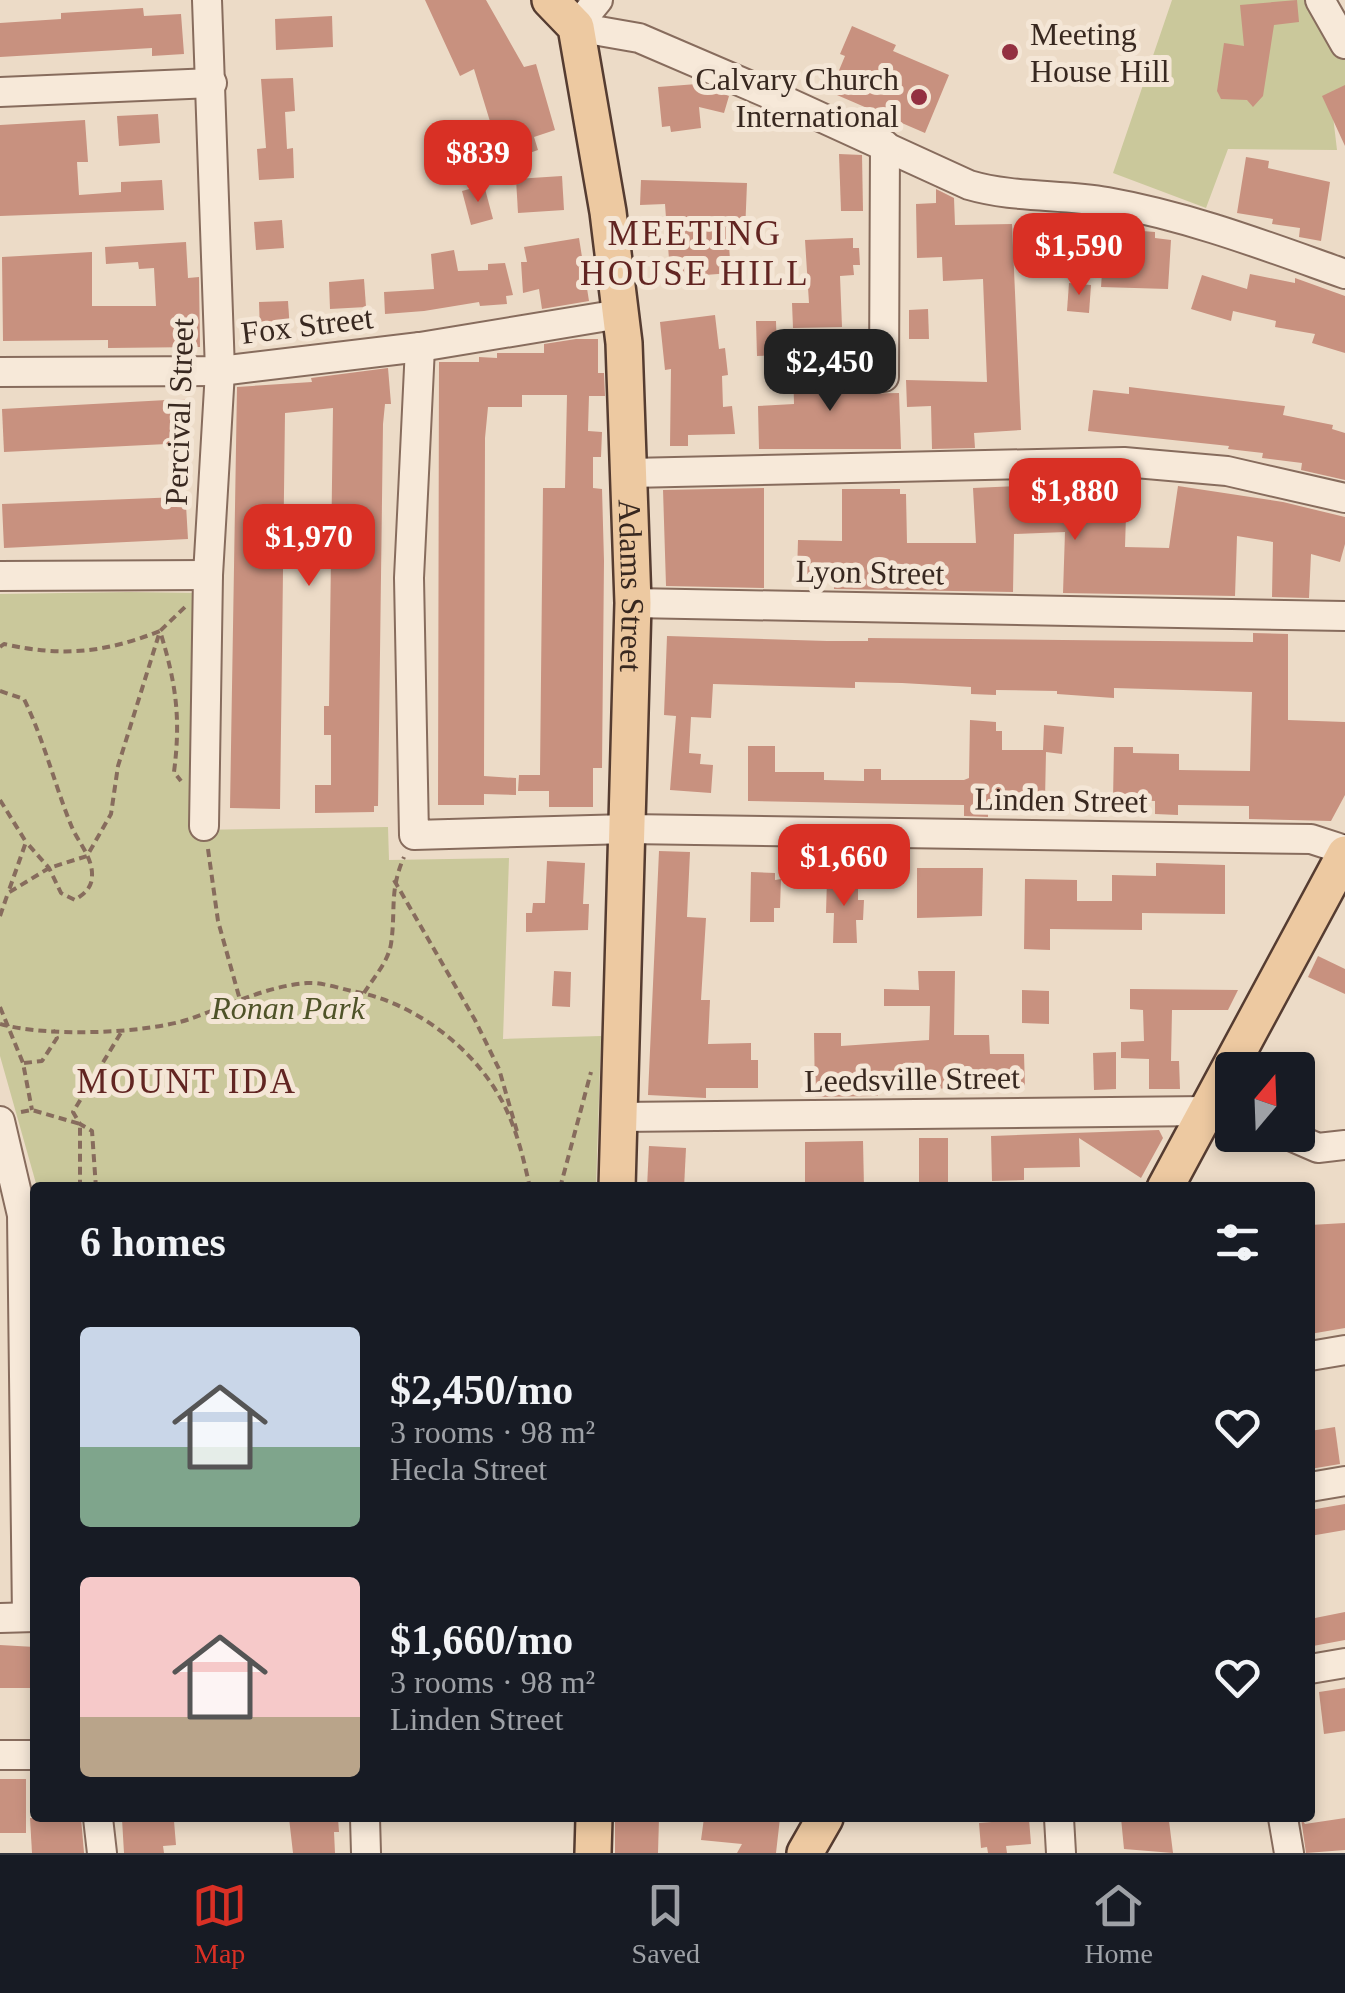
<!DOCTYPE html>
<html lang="en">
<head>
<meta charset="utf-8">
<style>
  body { margin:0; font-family:Georgia,serif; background:#242831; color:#f1f3f6; height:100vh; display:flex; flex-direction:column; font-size:38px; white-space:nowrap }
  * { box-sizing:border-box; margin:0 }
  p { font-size:32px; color:#9ea1a6 }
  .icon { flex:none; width:55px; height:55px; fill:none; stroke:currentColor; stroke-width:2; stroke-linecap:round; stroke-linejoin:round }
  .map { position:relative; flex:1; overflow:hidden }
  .details { position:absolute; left:30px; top:1182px; width:1285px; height:640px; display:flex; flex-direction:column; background:#171b24; border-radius:10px; box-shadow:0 5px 15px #0003 }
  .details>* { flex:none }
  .needle { width:65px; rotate:19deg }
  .buttons { position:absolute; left:1215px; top:1052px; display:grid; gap:20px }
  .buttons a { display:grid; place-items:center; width:100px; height:100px; border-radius:10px; background:#171b24; box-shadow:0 5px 15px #0003; font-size:50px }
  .price { position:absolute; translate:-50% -85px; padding:0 22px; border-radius:20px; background:#d93025; color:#fff; font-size:32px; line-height:65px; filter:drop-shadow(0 2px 5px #0008) }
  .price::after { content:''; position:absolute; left:50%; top:60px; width:30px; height:22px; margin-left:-15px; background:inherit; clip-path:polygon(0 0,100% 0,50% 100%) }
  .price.selected { background:#222; color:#fff }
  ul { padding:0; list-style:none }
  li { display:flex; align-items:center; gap:30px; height:250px; padding:0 50px }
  li span { display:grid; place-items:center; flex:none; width:280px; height:200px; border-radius:10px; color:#555 }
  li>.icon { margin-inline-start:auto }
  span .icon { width:120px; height:120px; fill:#fffc; stroke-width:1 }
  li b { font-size:42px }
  h2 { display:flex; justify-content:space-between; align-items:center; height:120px; padding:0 50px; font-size:42px }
  .menu { display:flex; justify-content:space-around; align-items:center; height:140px; border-top:2px solid #363941; background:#171b24; font-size:28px; color:#9ea1a6 }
  .menu a { display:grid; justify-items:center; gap:5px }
  .menu .selected { color:#d93025 }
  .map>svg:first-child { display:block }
  .green { fill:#cac89b }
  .building { fill:#c8917f }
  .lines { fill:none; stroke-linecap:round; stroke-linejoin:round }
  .minor-casing { stroke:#876c5d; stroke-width:32 }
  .major-casing { stroke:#553c31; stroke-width:40 }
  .path { stroke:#876c5d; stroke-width:4; stroke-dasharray:8 5; stroke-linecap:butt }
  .minor { stroke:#f7e9d9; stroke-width:28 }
  .major { stroke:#edc9a1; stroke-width:35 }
  .poi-dot { fill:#933041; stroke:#f4e6d6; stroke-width:4 }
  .labels { text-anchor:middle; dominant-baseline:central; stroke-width:10; stroke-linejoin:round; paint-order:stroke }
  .poi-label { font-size:32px; fill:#382820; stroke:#f4e6d6; text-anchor:start }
  .street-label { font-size:32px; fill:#382820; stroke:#f4e6d6 }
  .park-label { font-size:32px; font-style:italic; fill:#4f5328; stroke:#f4e6d6 }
  .neighbourhood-label { font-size:35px; letter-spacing:2.5px; fill:#622522; stroke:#f4e6d6 }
</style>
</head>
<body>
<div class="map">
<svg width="1345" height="1853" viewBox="0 0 1345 1853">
  <rect width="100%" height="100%" fill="#ecdbc7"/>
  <g class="green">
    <path d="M 1172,0 L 1316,0 L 1345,49 L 1345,110 L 1333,116 L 1337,150 L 1228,149 L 1206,208 L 1113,173 Z"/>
    <path d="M 129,592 L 199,593 L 196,830 L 388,827 L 389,860 L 509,858 L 503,1039 L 601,1036 L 596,1187 L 37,1187 L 0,1056 L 0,594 Z"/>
  </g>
  <g class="building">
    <path d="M 425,0 L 486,0 L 524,67 L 536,64 L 555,130 L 534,137 L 538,150 L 492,166 L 480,132 L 492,128 L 474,69 L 460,76 Z"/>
    <path d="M 1297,0 L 1299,22 L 1274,25 L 1263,96 L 1253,107 L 1247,100 L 1221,99 L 1217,91 L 1224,43 L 1244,46 L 1240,5 Z"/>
    <path d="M 143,8 L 144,16 L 181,14 L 184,54 L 152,56 L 152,48 L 0,57 L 0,23 L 61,19 L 61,13 Z"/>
    <path d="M 332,16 L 333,47 L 276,50 L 275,19 Z"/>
    <path d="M 852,26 L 896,45 L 893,51 L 949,75 L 925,133 L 830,92 L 845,56 L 840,54 Z"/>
    <path d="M 293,78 L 295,111 L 285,112 L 287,149 L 293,148 L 294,178 L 259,180 L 257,149 L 266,148 L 261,79 Z"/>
    <path d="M 697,84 L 729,96 L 724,113 L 699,107 L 701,128 L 671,132 L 670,126 L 662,127 L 658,87 Z"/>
    <path d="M 1345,85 L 1345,146 L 1322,96 Z"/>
    <path d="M 158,114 L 160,143 L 119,146 L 117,116 Z"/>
    <path d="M 85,120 L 88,162 L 77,162 L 79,195 L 121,192 L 121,182 L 162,180 L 164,210 L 0,216 L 0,125 Z"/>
    <path d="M 839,154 L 862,155 L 863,211 L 841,211 Z"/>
    <path d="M 1246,157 L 1269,161 L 1268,168 L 1330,182 L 1321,241 L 1299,237 L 1300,228 L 1272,224 L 1273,219 L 1237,213 Z"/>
    <path d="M 562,176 L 564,210 L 518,213 L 516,179 Z"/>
    <path d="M 641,180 L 747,183 L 745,233 L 728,232 L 731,273 L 705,275 L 706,284 L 671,287 L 665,204 L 640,205 Z"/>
    <path d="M 484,185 L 493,219 L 471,225 L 462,191 Z"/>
    <path d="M 936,189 L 954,198 L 955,225 L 1012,224 L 1021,430 L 974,433 L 975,448 L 932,449 L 931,406 L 907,407 L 906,380 L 987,382 L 983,279 L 943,281 L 942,257 L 917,258 L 916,204 L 936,203 Z"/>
    <path d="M 282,220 L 284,248 L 256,250 L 254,222 Z"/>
    <path d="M 1105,228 L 1155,232 L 1155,238 L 1171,240 L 1168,289 L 1101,287 Z"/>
    <path d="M 579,238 L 589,301 L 542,309 L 539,289 L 523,293 L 521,262 L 527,262 L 524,247 Z"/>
    <path d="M 853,238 L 853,248 L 859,248 L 860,265 L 853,265 L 854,275 L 840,276 L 842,327 L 793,328 L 792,303 L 809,303 L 805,240 Z"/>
    <path d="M 186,242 L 188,278 L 199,277 L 200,347 L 108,348 L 108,340 L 3,341 L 2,257 L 92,252 L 92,306 L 156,306 L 154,268 L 139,269 L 138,262 L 106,264 L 105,247 Z"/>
    <path d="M 454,250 L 458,271 L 488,270 L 488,264 L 505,263 L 513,295 L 506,296 L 507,304 L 480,306 L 479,302 L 424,311 L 385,314 L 384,292 L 434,289 L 431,254 Z"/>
    <path d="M 1250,274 L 1295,283 L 1295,278 L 1345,296 L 1345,353 L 1312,343 L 1315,334 L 1275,327 L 1276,321 L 1233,311 L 1231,321 L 1191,309 L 1202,275 L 1247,289 Z"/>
    <path d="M 364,279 L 366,307 L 330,309 L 329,282 Z"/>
    <path d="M 1069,283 L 1091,285 L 1089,313 L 1067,311 Z"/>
    <path d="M 288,301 L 290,331 L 260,333 L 259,302 Z"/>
    <path d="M 928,309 L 929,339 L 909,339 L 909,310 Z"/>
    <path d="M 715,315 L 719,349 L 725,348 L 728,375 L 722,376 L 723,407 L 732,406 L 735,434 L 688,435 L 688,446 L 670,446 L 671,369 L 665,370 L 660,322 Z"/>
    <path d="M 756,321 L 776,321 L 777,355 L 757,356 Z"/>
    <path d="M 576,339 L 598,339 L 598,373 L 604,373 L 605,396 L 589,396 L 588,431 L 602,432 L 601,457 L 593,457 L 593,488 L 602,489 L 604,561 L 602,768 L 593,768 L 593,807 L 549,807 L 549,791 L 518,791 L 519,775 L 540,775 L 543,488 L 565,488 L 567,395 L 522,395 L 522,407 L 488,407 L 485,438 L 484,776 L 516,778 L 516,795 L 484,794 L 484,805 L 438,805 L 439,362 L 479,362 L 479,357 L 497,358 L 497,353 L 544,353 L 544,344 Z"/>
    <path d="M 848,362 L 849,394 L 899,393 L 901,449 L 759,449 L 758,406 L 794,404 L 793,364 Z"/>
    <path d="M 388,368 L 391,404 L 385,404 L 383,424 L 378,806 L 374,806 L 374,812 L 315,813 L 315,785 L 331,785 L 331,735 L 324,735 L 324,706 L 329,706 L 333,408 L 285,413 L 280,809 L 230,808 L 237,387 L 312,382 L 311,378 Z"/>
    <path d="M 1129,387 L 1285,406 L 1283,415 L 1333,425 L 1332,429 L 1345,433 L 1345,480 L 1301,470 L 1302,463 L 1262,458 L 1263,453 L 1228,449 L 1229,446 L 1088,431 L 1093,390 L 1129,394 Z"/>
    <path d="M 185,399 L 187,443 L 4,452 L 2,409 Z"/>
    <path d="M 1128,481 L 1129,498 L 1133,497 L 1134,514 L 1126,515 L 1125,547 L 1169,548 L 1178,486 L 1283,502 L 1345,517 L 1345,544 L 1340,562 L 1311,554 L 1309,598 L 1272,597 L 1273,542 L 1237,536 L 1235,596 L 1063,593 L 1065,532 L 1014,534 L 1013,592 L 834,589 L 834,575 L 797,574 L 798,540 L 842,541 L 842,489 L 900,489 L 900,494 L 906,494 L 907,543 L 976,543 L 973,488 Z"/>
    <path d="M 764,488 L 764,588 L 666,586 L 663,490 Z"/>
    <path d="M 180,497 L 181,505 L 186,505 L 188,539 L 4,548 L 2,504 Z"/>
    <path d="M 1253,633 L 1288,634 L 1288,720 L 1345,722 L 1345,795 L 1331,821 L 1249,819 L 1249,806 L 1178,805 L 1178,815 L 1155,814 L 1155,801 L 1113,800 L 1114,747 L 1133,747 L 1133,753 L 1179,754 L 1179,770 L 1250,771 L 1252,692 L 1114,688 L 1114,698 L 1057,694 L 1057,691 L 996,690 L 996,695 L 971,694 L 971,687 L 902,683 L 855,682 L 855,688 L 713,684 L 711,718 L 691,717 L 689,753 L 701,754 L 700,764 L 713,765 L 711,793 L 670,790 L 676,716 L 664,715 L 667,636 L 827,641 L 868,641 L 868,638 L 1253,642 Z"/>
    <path d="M 970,720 L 996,722 L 996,731 L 1002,731 L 1002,750 L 1043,750 L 1044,725 L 1064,727 L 1062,754 L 1046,752 L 1045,800 L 988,799 L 988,817 L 964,816 L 964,805 L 748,801 L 748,746 L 775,746 L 775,772 L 824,772 L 824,780 L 864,781 L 864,769 L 881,769 L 881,780 L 964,780 L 969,778 Z"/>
    <path d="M 659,851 L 690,852 L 687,917 L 706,918 L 701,1000 L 710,1000 L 708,1044 L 751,1043 L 751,1060 L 758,1060 L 758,1088 L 706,1088 L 706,1098 L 648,1095 Z"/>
    <path d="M 547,861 L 585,863 L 583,904 L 589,904 L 588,930 L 526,932 L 526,913 L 532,913 L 533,903 L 545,903 Z"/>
    <path d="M 1156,863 L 1225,865 L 1225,914 L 1142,913 L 1142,930 L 1050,929 L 1050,950 L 1024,949 L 1025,879 L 1077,880 L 1077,901 L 1112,901 L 1112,875 L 1156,876 Z"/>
    <path d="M 917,868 L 983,868 L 982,916 L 917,918 Z"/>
    <path d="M 751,872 L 775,873 L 775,880 L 781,879 L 780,908 L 774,908 L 774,922 L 750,922 Z"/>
    <path d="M 827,879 L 858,880 L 858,900 L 864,900 L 863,920 L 856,920 L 857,943 L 833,943 L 834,913 L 826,913 Z"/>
    <path d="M 1318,956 L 1345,969 L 1345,994 L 1308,977 Z"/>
    <path d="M 554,971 L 571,972 L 570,1007 L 552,1006 Z"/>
    <path d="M 918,971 L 955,971 L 954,1035 L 989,1035 L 990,1054 L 1024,1054 L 1025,1088 L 878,1089 L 878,1096 L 815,1097 L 814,1033 L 841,1033 L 841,1046 L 929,1040 L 930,1006 L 884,1006 L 884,989 L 919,990 Z"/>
    <path d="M 1130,989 L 1238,990 L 1228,1010 L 1172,1010 L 1171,1061 L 1179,1061 L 1180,1089 L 1149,1089 L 1149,1059 L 1121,1058 L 1121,1042 L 1144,1041 L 1143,1010 L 1130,1009 Z"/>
    <path d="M 1022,990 L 1049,991 L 1049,1024 L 1022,1023 Z"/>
    <path d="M 1116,1052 L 1116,1089 L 1094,1090 L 1093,1053 Z"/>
    <path d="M 1159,1130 L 1163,1138 L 1141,1178 L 1079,1138 L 1080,1167 L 1024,1168 L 1024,1180 L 992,1181 L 991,1136 Z"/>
    <rect x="919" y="1138" width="29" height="49"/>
    <path d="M 863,1141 L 864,1188 L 805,1188 L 805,1142 Z"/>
    <path d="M 649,1146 L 686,1148 L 684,1188 L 647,1188 Z"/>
    <path d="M 1345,1223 L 1345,1328 L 1310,1334 L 1310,1225 Z"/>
    <path d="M 1335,1427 L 1340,1464 L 1310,1469 L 1310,1431 Z"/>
    <path d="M 1345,1504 L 1345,1530 L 1310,1536 L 1310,1510 Z"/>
    <path d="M 1345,1612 L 1345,1640 L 1313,1646 L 1310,1619 Z"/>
    <path d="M 0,1645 L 35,1647 L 35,1688 L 0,1688 Z"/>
    <path d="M 1345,1688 L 1345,1731 L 1324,1734 L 1319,1692 Z"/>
    <rect x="0" y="1779" width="26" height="54"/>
    <path d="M 30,1818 L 81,1818 L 84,1853 L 32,1853 Z"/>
    <path d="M 146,1818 L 174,1821 L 176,1845 L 163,1846 L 164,1853 L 124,1853 L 122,1819 Z"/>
    <path d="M 289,1818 L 338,1818 L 339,1832 L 334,1832 L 335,1853 L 293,1853 Z"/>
    <path d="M 615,1818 L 659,1818 L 658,1853 L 615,1853 Z"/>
    <path d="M 704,1818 L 780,1818 L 776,1853 L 737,1853 L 742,1844 L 701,1840 Z"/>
    <path d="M 1121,1818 L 1162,1818 L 1163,1821 L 1169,1821 L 1173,1853 L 1124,1849 Z"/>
    <path d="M 1301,1818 L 1305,1824 L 1345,1818 L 1345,1850 L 1306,1853 Z"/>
    <path d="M 1029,1819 L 1031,1844 L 1006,1846 L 1007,1853 L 988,1853 L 987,1847 L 981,1848 L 979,1823 Z"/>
  </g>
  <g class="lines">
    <g class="minor-casing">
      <g id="minor">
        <path d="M 598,0 L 576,27 L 639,38 L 781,99 L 969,185 C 1013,198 1062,194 1107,202 C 1191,217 1266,246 1345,274"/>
        <path d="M 1320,0 L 1345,44"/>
        <path d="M 0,92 L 212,83"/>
        <path d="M 420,347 L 409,578 L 414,835 L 628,829 L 1311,839 L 1345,850"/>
        <path d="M 0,372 L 220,371 L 420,347 L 620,314"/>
        <path d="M 884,377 L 885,145"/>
        <path d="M 630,473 L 1124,462 L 1227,471 L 1345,498"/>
        <path d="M 0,576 L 208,575"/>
        <path d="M 633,603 L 1345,616"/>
        <path d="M 204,826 L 208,575 L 220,371 L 207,0"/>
        <path d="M 619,1117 L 1206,1111"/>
        <path d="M 0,1121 L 22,1215 L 27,1617"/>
        <path d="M 1288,1135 L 1318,1148 L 1345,1145"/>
        <path d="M 1310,1356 L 1345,1350"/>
        <path d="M 1310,1487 L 1345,1481"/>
        <path d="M 0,1618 L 35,1617"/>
        <path d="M 1310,1669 L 1345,1663"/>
        <path d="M 0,1755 L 35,1755"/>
        <path d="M 98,1818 L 102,1853"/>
        <path d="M 365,1818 L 366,1853"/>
        <path d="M 1059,1818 L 1061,1853"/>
        <path d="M 1283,1818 L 1289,1853"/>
      </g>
    </g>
    <g class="major-casing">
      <g id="major">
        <path id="s1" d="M 550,0 L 576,27 L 608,212 L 624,343 L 633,603 L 617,1188"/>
        <path d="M 1165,1188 L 1345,854"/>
        <path d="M 593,1853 L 594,1818"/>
        <path d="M 805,1853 L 825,1818"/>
      </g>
    </g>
    <g class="path">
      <path d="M 0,647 L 4,644 C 63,657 104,653 160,631 C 176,683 181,718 174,772 L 181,781"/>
      <path d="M 0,691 L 24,699 C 44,740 54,783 71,825 C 77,841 93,857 92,876 C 92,888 84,894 75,900 L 61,893 L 49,868 L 26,842"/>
      <path d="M 0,800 L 26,842 L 8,893"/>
      <path d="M 208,849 L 218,921 L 240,1000"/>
      <path d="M 394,880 L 475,1020 L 499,1069 L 518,1135"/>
      <path d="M 0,916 L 8,893 L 49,868 L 87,856 L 111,814 L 118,766 L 160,631 L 185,607"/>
      <path d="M 364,993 C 374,977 388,962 391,944 C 396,910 389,891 404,857"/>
      <path d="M 0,1007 L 23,1063 L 32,1110"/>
      <path d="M 0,1024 C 47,1037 144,1034 190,1019 C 227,1006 267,986 307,983 C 321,982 338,988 352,991 C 410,1001 468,1043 498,1094 C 515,1122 523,1156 530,1188"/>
      <path d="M 24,1063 L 42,1061 L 57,1038 L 53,1030"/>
      <path d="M 21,1112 L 32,1110 L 80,1124 L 80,1188"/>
      <path d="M 96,1188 L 92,1131 L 80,1124 L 73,1112 L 122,1031"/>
      <path d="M 560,1188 L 591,1072"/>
    </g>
    <use href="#minor" class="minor"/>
    <use href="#major" class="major"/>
  </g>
  <g class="poi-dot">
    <circle cx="1010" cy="52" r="10"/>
    <circle cx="919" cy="97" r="10"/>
  </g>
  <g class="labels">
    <g class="poi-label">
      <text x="1030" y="34">Meeting<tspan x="1030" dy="37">House Hill</tspan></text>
      <text x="899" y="79" text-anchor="end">Calvary Church<tspan x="899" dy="37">International</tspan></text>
    </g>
    <g class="street-label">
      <text transform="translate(307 325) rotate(-7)">Fox Street</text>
      <text transform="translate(179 412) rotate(-88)">Percival Street</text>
      <text transform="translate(870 572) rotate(1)">Lyon Street</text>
      <text stroke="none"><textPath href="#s1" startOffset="600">Adams Street</textPath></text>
      <text transform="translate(1061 800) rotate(1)">Linden Street</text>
      <text transform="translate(912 1079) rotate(-1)">Leedsville Street</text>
    </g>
    <g class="park-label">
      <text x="288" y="1008">Ronan Park</text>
    </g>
    <g class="neighbourhood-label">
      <text x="695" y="233">MEETING<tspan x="695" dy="40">HOUSE HILL</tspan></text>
      <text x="187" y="1081">MOUNT IDA</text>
    </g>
  </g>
</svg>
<div class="buttons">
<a><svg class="needle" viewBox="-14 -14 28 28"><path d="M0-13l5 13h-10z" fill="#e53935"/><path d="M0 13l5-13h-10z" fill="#9ea1a6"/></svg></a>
</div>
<b class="price" style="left:478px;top:205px">$839</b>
<b class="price" style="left:1079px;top:298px">$1,590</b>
<b class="price selected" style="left:830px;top:414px">$2,450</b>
<b class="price" style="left:1075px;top:543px">$1,880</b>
<b class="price" style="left:309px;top:589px">$1,970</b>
<b class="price" style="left:844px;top:909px">$1,660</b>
<section class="details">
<h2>6 homes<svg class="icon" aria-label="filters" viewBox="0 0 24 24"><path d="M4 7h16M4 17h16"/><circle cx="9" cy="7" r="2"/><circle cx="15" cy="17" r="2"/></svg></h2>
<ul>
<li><span style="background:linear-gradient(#c9d6e8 60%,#7fa58c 0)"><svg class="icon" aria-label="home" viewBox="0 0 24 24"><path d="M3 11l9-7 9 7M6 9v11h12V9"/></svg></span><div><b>$2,450/mo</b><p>3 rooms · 98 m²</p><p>Hecla Street</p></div><svg class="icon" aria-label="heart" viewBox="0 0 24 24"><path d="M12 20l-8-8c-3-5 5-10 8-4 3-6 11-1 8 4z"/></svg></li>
<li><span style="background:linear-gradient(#f6c9c9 70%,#b9a48a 0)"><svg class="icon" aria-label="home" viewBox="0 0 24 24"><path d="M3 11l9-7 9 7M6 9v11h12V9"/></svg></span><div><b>$1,660/mo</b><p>3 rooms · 98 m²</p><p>Linden Street</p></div><svg class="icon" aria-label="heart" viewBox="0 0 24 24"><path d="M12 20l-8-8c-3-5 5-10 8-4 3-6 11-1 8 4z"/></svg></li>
</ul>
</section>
</div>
<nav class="menu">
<a class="selected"><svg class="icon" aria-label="map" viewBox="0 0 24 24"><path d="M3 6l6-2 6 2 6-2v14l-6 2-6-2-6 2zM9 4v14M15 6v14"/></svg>Map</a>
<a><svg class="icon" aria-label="saved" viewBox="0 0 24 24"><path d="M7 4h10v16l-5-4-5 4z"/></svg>Saved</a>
<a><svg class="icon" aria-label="home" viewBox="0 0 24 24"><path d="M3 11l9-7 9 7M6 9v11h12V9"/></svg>Home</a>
</nav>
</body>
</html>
